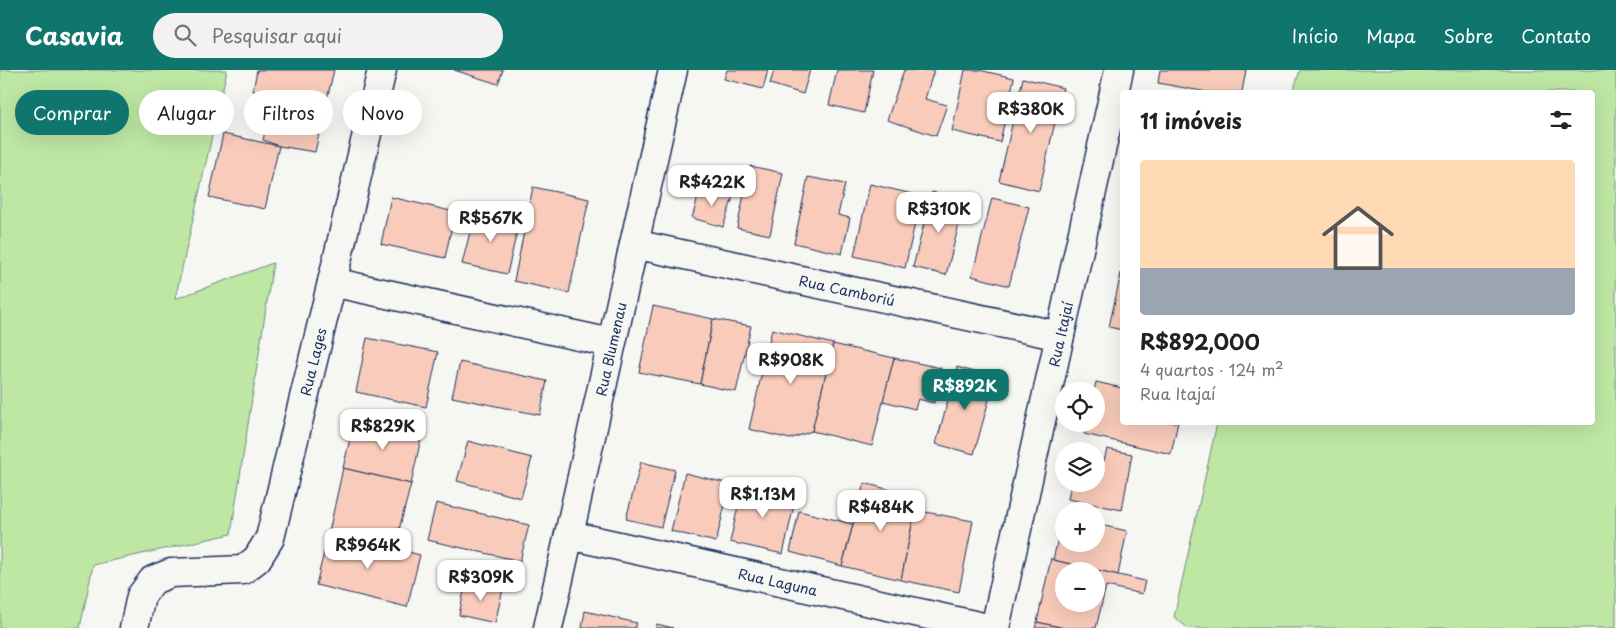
<!DOCTYPE html>
<html lang="pt">
<head>
<meta charset="utf-8">
<style>
  body { margin:0; font-family:"Playpen Sans",sans-serif; background:#f2f2f2; color:#202124; height:100vh; display:flex; flex-direction:column; font-size:19px; white-space:nowrap }
  * { box-sizing:border-box; margin:0 }
  p { font-size:16px; color:#757577 }
  .icon { flex:none; width:28px; height:28px; fill:none; stroke:currentColor; stroke-width:2; stroke-linecap:round; stroke-linejoin:round }
  .map { position:relative; flex:1; overflow:hidden }
  .drawer { position:absolute; left:1120px; top:20px; width:475px; height:335px; display:flex; flex-direction:column; background:#fff; border-radius:5px; box-shadow:0 5px 20px #0002 }
  .drawer>* { flex:none }
  .banner { position:absolute; left:15px; top:20px; width:475px; height:45px; display:flex; gap:10px }
  .buttons { position:absolute; left:1055px; top:312px; display:grid; gap:10px }
  .buttons a { display:grid; place-items:center; width:50px; height:50px; border-radius:50%; background:#fff; box-shadow:0 5px 20px #0002; font-size:25px }
  .price { position:absolute; translate:-50% -42px; padding:0 11px; border-radius:10px; background:#fff; color:#222; font-size:16px; line-height:32px; filter:drop-shadow(0 1px 2px #0008) }
  .price::after { content:''; position:absolute; left:50%; top:30px; width:15px; height:11px; margin-left:-8px; background:inherit; clip-path:polygon(0 0,100% 0,50% 100%) }
  .price.active { background:#0f766e; color:#fff }
  ul { padding:0; list-style:none }
  li { display:grid; align-content:center; gap:10px; height:265px; padding:0 20px }
  li span { display:grid; place-items:center; height:155px; border-radius:5px; color:#555 }
  li>.icon { margin-inline-start:auto }
  span .icon { width:90px; height:90px; fill:#fffc; stroke-width:1 }
  li b { font-size:21px }
  h2 { display:flex; justify-content:space-between; align-items:center; height:60px; padding:0 20px; font-size:21px }
  .chip { padding:0 18px; border-radius:22px; background:#fff; box-shadow:0 5px 20px #0002; font-size:18px; line-height:45px }
  .chip.active { background:#0f766e; color:#fff }
  header { display:flex; align-items:center; gap:30px; box-sizing:border-box; height:70px; padding:0 25px; background:#0f766e; color:#fff }
  header strong { font-size:24px }
  nav { display:flex; gap:28px; margin-inline-start:auto; font-size:18px }
  .search { width:350px; height:45px; background:#f2f2f2; display:flex; align-items:center; gap:12px; box-sizing:border-box; padding:0 18px; border-radius:28px; color:#757577; font-size:19px }
  .map>svg:first-child { display:block }
  .green { fill:#bee7a3; stroke:#6c8b80 }
  .building { fill:#f8cbba; stroke:#1b2f5e; fill-rule:evenodd }
  .lines { fill:none; stroke-linecap:round; stroke-linejoin:round }
  .minor-casing { stroke:#1b2f5e; stroke-width:31 }
  .minor { stroke:#f6f6f2; stroke-width:28 }
  .labels { text-anchor:middle; dominant-baseline:central; stroke-width:4; stroke-linejoin:round; paint-order:stroke }
  .street-label { font-size:14px; fill:#1b2f5e; stroke:#f6f6f2 }
</style>
</head>
<body>
<header>
<strong>Casavia</strong>
<div class="search"><svg class="icon" aria-label="search" viewBox="0 0 24 24"><circle cx="10" cy="10" r="6"/><path d="M15 15l6 6"/></svg>Pesquisar aqui</div>
<nav><a>Início</a><a>Mapa</a><a>Sobre</a><a>Contato</a></nav>
</header>
<div class="map">
<svg width="1616" height="558" viewBox="0 0 1616 558">
  <rect width="100%" height="100%" fill="#f6f6f2"/>
  <filter id="ink" filterUnits="userSpaceOnUse"><feTurbulence type="fractalNoise" baseFrequency=".02" numOctaves="2"/><feDisplacementMap in="SourceGraphic" scale="10" xChannelSelector="R" yChannelSelector="G"/><feConvolveMatrix kernelMatrix="1 2 1 2 8 2 1 2 1" color-interpolation-filters="sRGB"/></filter>
  <g filter="url(#ink)">
    <g class="green">
      <path d="M 0,0 L 227,0 L 175,229 L 273,193 L 231,464 L 93,495 L 80,558 L 0,558 Z"/>
      <path d="M 1300,0 L 1616,0 L 1616,558 L 1188,558 L 1174,547 L 1217,353 L 1592,352 L 1592,22 L 1293,22 Z"/>
    </g>
    <g class="building">
      <path d="M 257,0 L 334,0 L 325,37 L 253,21 Z"/>
      <path d="M 454,0 L 503,0 L 498,14 Z"/>
      <path d="M 727,0 L 768,0 L 763,19 L 724,9 Z"/>
      <path d="M 774,0 L 810,0 L 803,24 L 770,14 Z"/>
      <path d="M 837,0 L 873,0 L 864,43 L 829,35 Z"/>
      <path d="M 904,0 L 934,0 L 925,29 L 947,35 L 936,66 L 887,50 Z"/>
      <path d="M 965,0 L 979,0 L 1014,8 L 1000,72 L 952,61 Z"/>
      <path d="M 1160,0 L 1246,0 L 1242,22 L 1207,22 L 1158,13 Z"/>
      <path d="M 1023,8 L 1063,18 L 1039,121 L 999,111 Z"/>
      <path d="M 274,25 L 325,37 L 315,82 L 279,76 L 263,70 Z"/>
      <path d="M 223,64 L 279,76 L 265,139 L 209,127 Z"/>
      <path d="M 750,96 L 783,103 L 770,165 L 737,158 Z"/>
      <path d="M 808,107 L 845,114 L 838,145 L 850,148 L 842,184 L 794,173 Z"/>
      <path d="M 870,114 L 921,126 L 905,198 L 854,186 Z"/>
      <path d="M 533,117 L 589,129 L 569,223 L 514,211 Z"/>
      <path d="M 701,117 L 733,127 L 723,157 L 692,148 Z"/>
      <path d="M 932,122 L 965,131 L 946,205 L 913,197 Z"/>
      <path d="M 391,127 L 455,142 L 445,188 L 381,174 Z"/>
      <path d="M 992,128 L 1029,137 L 1009,216 L 972,206 Z"/>
      <path d="M 475,142 L 519,153 L 507,204 L 462,194 Z"/>
      <path d="M 1121,203 L 1122,203 L 1122,260 L 1109,257 Z"/>
      <path d="M 653,236 L 713,249 L 700,314 L 639,302 Z"/>
      <path d="M 713,249 L 751,256 L 736,322 L 700,314 Z"/>
      <path d="M 772,259 L 833,274 L 812,361 L 790,369 L 749,359 Z"/>
      <path d="M 367,268 L 438,282 L 426,337 L 356,322 Z"/>
      <path d="M 833,274 L 894,288 L 872,376 L 812,361 Z"/>
      <path d="M 894,288 L 941,298 L 934,333 L 918,329 L 915,339 L 883,331 Z"/>
      <path d="M 460,292 L 547,311 L 540,345 L 452,327 Z"/>
      <path d="M 957,297 L 995,308 L 974,384 L 936,374 Z"/>
      <path d="M 1096,312 L 1122,318 L 1122,352 L 1178,352 L 1171,384 L 1084,364 L 1087,354 L 1096,354 L 1096,321 L 1094,321 Z"/>
      <path d="M 355,348 L 422,364 L 411,414 L 343,398 Z"/>
      <path d="M 468,371 L 532,388 L 521,428 L 457,411 Z"/>
      <path d="M 1107,379 L 1132,384 L 1122,440 L 1068,429 L 1071,414 L 1096,414 L 1096,389 L 1104,391 Z"/>
      <path d="M 641,392 L 675,400 L 661,457 L 626,449 Z"/>
      <path d="M 343,398 L 411,414 L 394,479 L 329,462 Z"/>
      <path d="M 685,403 L 730,414 L 716,472 L 671,461 Z"/>
      <path d="M 864,413 L 921,428 L 915,440 L 901,510 L 842,496 Z"/>
      <path d="M 743,414 L 796,426 L 783,484 L 730,472 Z"/>
      <path d="M 436,433 L 529,455 L 520,491 L 427,470 Z"/>
      <path d="M 915,440 L 973,451 L 959,522 L 901,510 Z"/>
      <path d="M 799,441 L 853,454 L 842,496 L 790,482 Z"/>
      <path d="M 1063,447 L 1064,474 L 1096,474 L 1096,454 L 1127,461 L 1118,505 L 1053,490 Z"/>
      <path d="M 329,462 L 420,485 L 407,537 L 316,515 Z"/>
      <path d="M 1051,488 L 1053,490 L 1145,511 L 1142,524 L 1106,516 L 1096,558 L 1064,558 L 1037,552 ZM 1064,501 L 1096,501 L 1096,534 L 1064,534 Z"/>
      <path d="M 466,511 L 503,519 L 495,553 L 459,545 Z"/>
      <path d="M 585,541 L 637,553 L 635,558 L 582,558 Z"/>
      <path d="M 1037,552 L 1064,558 L 1035,558 Z"/>
      <path d="M 657,554 L 673,558 L 656,558 Z"/>
    </g>
    <g class="lines">
      <g class="minor-casing">
        <g id="minor">
          <path id="s1" d="M 634,174 L 1060,266"/>
          <path d="M 332,212 L 382,0"/>
          <path id="s2" d="M 569,465 L 987,558"/>
          <path id="s3" d="M 134,558 L 141,526 L 153,510 L 171,503 L 243,500 L 257,489 L 270,468 L 332,212 L 611,273"/>
          <path id="s4" d="M 548,558 L 673,0"/>
          <path id="s5" d="M 995,558 L 1119,0"/>
        </g>
      </g>
      <use href="#minor" class="minor"/>
    </g>
  </g>
  <g class="labels">
    <g class="street-label">
      <text stroke="none"><textPath href="#s1" startOffset="218">Rua Camboriú</textPath></text>
      <text stroke="none"><textPath href="#s5" startOffset="301">Rua Itajaí</textPath></text>
      <text stroke="none"><textPath href="#s4" startOffset="286">Rua Blumenau</textPath></text>
      <text stroke="none"><textPath href="#s3" startOffset="368">Rua Lages</textPath></text>
      <text stroke="none"><textPath href="#s2" startOffset="214">Rua Laguna</textPath></text>
    </g>
  </g>
</svg>
<div class="buttons">
<a><svg class="icon" aria-label="locate" viewBox="0 0 24 24"><circle cx="12" cy="12" r="6"/><path d="M12 2v4M12 18v4M2 12h4M18 12h4"/></svg></a>
<a><svg class="icon" aria-label="layers" viewBox="0 0 24 24"><path d="M12 4l9 5-9 5-9-5zM3 14l9 5 9-5"/></svg></a>
<a>+</a>
<a>−</a>
</div>
<b class="price" style="left:1031px;top:64px">R$380K</b>
<b class="price" style="left:712px;top:137px">R$422K</b>
<b class="price" style="left:939px;top:164px">R$310K</b>
<b class="price" style="left:491px;top:173px">R$567K</b>
<b class="price" style="left:791px;top:315px">R$908K</b>
<b class="price active" style="left:965px;top:341px">R$892K</b>
<b class="price" style="left:383px;top:381px">R$829K</b>
<b class="price" style="left:763px;top:449px">R$1.13M</b>
<b class="price" style="left:881px;top:462px">R$484K</b>
<b class="price" style="left:368px;top:500px">R$964K</b>
<b class="price" style="left:481px;top:532px">R$309K</b>
<div class="banner">
<a class="chip active">Comprar</a>
<a class="chip">Alugar</a>
<a class="chip">Filtros</a>
<a class="chip">Novo</a>
</div>
<section class="drawer">
<h2>11 imóveis<svg class="icon" aria-label="filters" viewBox="0 0 24 24"><path d="M4 7h16M4 17h16"/><circle cx="9" cy="7" r="2"/><circle cx="15" cy="17" r="2"/></svg></h2>
<ul>
<li><span style="background:linear-gradient(#ffd9b3 70%,#9aa5b1 0)"><svg class="icon" aria-label="home" viewBox="0 0 24 24"><path d="M3 11l9-7 9 7M6 9v11h12V9"/></svg></span><div><b>R$892,000</b><p>4 quartos · 124 m²</p><p>Rua Itajaí</p></div></li>
</ul>
</section>
</div>
</body>
</html>
